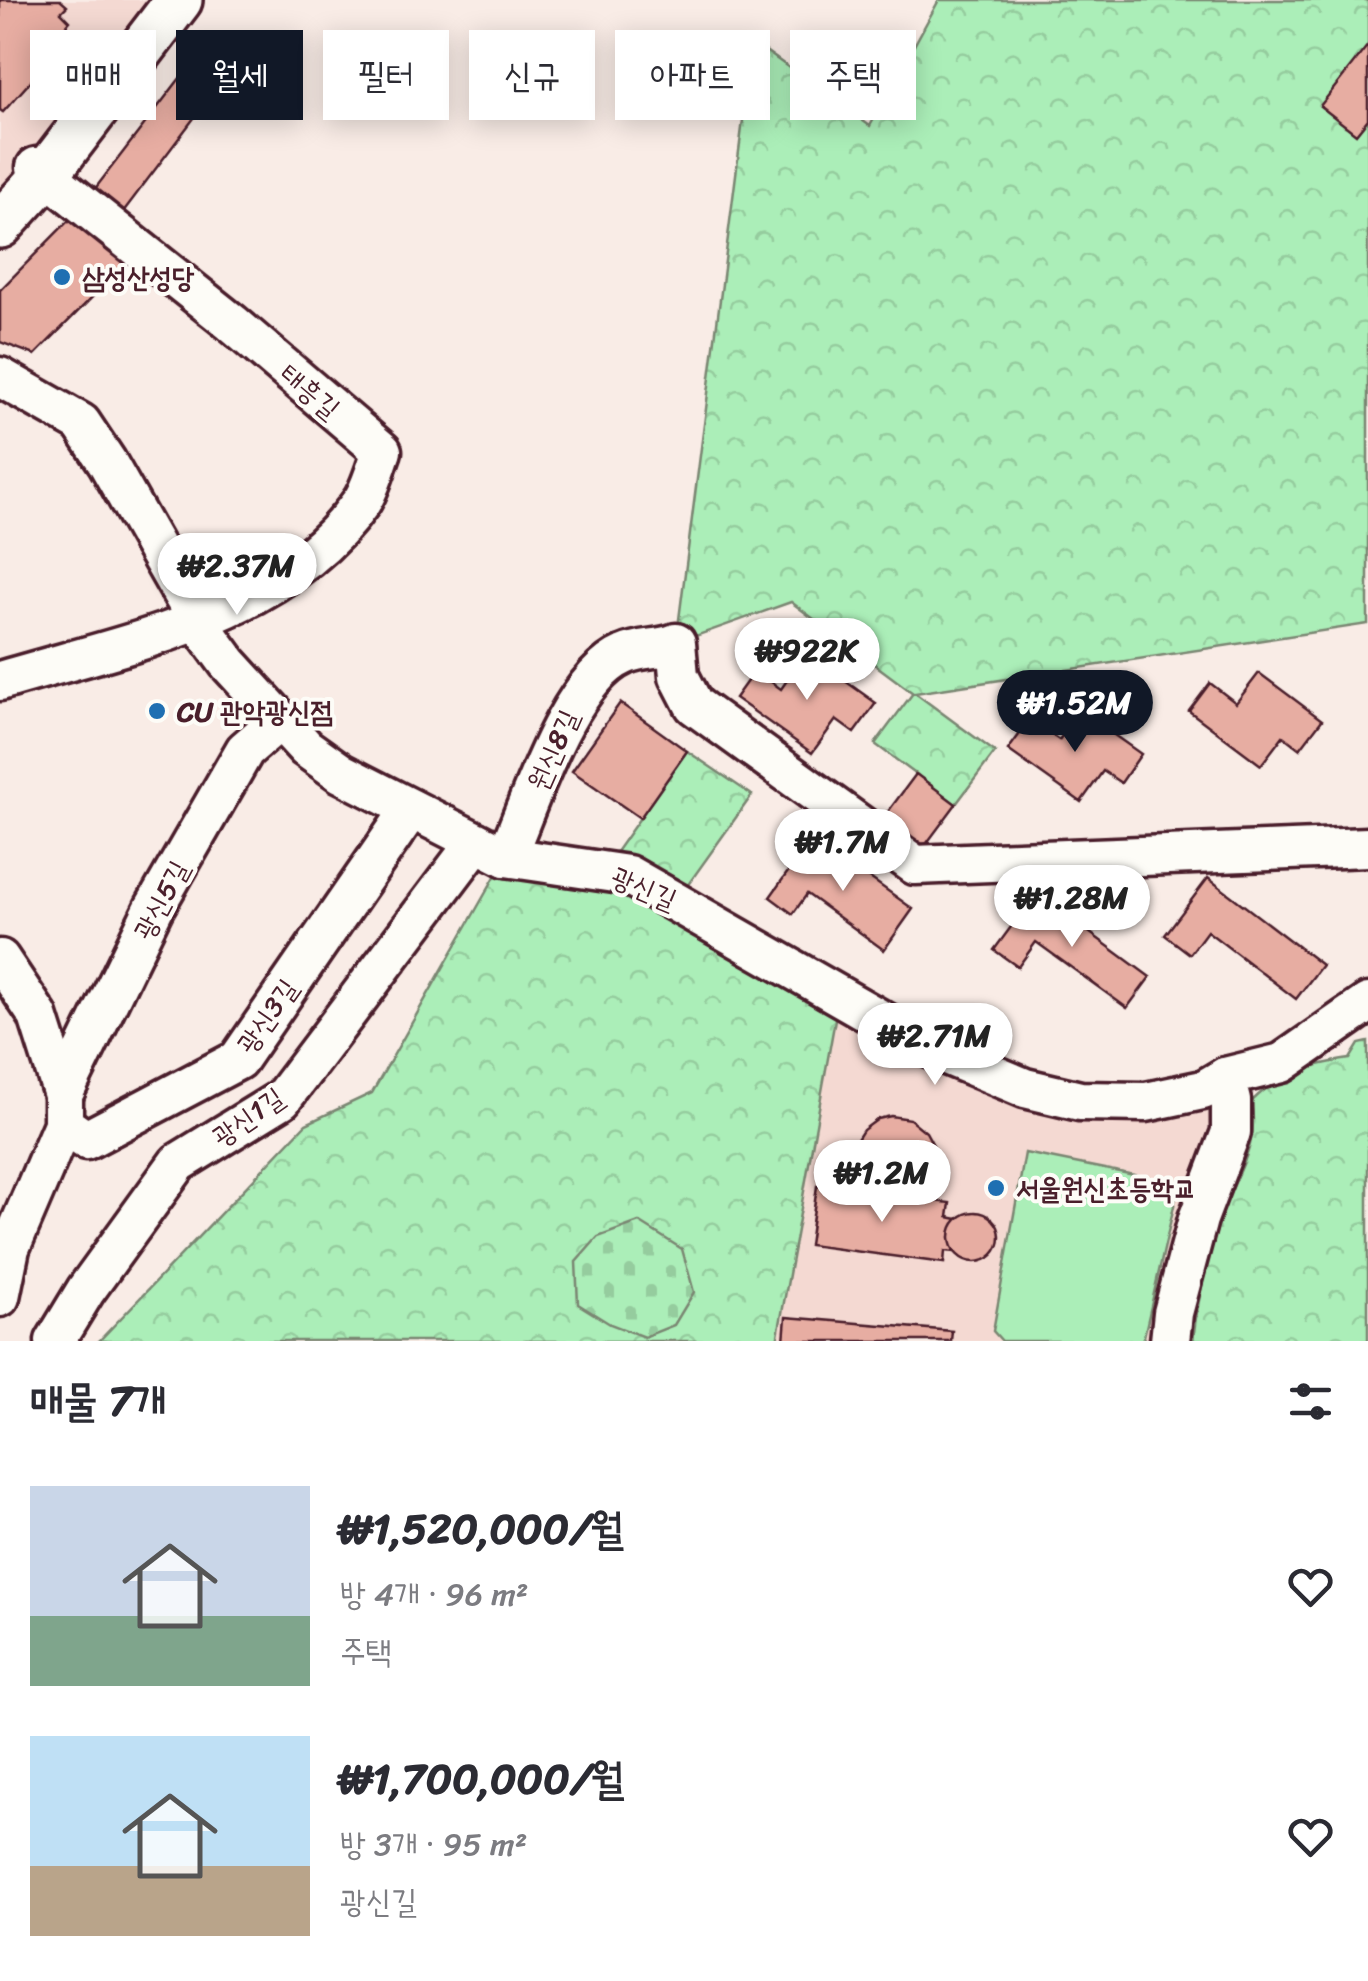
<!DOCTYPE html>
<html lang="ko">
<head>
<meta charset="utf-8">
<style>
  body { margin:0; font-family:Sriracha,"Poor Story",sans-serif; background:#f7f7f7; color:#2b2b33; height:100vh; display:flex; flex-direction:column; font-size:38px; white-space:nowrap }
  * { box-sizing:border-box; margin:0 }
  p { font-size:32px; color:#7c7c81 }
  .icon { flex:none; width:55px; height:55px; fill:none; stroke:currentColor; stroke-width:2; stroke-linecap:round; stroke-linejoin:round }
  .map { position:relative; height:1341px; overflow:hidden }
  .panel { display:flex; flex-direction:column; background:#fff; flex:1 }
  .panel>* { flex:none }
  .banner { position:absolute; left:30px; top:30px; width:1310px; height:90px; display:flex; gap:20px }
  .price { position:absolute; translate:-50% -85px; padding:0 22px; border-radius:35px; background:#fff; color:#222; font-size:32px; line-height:65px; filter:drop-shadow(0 2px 5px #0008) }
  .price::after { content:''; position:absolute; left:50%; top:60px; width:30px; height:22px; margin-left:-15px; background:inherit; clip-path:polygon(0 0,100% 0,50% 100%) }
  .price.selected { background:#111827; color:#fff }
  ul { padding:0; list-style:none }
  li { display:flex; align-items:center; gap:30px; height:250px; padding:0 30px }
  li span { display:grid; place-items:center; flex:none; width:280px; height:200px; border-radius:0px; color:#555 }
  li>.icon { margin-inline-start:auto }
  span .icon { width:120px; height:120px; fill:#fffc; stroke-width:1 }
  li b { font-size:42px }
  h2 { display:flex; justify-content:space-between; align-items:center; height:120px; padding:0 30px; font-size:42px }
  .chip { padding:0 35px; border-radius:0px; background:#fff; box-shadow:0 5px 25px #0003; font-size:35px; line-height:90px }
  .chip.selected { background:#111827; color:#fff }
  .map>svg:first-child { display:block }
  .built { fill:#f4d9d2 }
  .forest { fill:url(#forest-crowns); stroke:#7a8672; stroke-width:2.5 }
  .cemetery { fill:url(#cemetery-stones); stroke:#7a8672; stroke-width:2.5 }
  .pitch { fill:#abeeb8; stroke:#7a8672; stroke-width:2.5 }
  .building { fill:#e7ada2; stroke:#4a1f2b; stroke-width:2.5 }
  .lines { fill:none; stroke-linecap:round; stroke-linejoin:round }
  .minor-casing { stroke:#4a1f2b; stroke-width:45 }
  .major-casing { stroke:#4a1f2b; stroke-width:52 }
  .minor { stroke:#fdfcf7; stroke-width:38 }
  .major { stroke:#fdfcf7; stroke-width:45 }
  .poi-dot { fill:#1f6fb2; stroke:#fdfcf7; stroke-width:4 }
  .labels { text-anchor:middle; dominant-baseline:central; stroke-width:8; stroke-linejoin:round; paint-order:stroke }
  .poi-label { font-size:28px; font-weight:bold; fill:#4a1f2b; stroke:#fdfcf7; text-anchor:start }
  .street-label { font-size:28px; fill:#4a1f2b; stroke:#fdfcf7 }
</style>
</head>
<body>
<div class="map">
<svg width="1368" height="1341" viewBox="0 0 1368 1341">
  <defs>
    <pattern id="forest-crowns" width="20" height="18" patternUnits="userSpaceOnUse" patternTransform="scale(2.5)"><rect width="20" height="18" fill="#abeeb8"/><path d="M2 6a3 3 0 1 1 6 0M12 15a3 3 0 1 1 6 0" fill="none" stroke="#95cc9e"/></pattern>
    <pattern id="cemetery-stones" width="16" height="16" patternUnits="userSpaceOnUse" patternTransform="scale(2.5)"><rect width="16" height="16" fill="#abeeb8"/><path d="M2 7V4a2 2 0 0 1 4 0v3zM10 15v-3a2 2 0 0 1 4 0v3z" fill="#95cc9e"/></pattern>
  </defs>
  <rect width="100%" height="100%" fill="#f9ece6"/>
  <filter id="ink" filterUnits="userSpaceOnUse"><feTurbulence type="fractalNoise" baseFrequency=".01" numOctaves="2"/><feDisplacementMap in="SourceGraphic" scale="20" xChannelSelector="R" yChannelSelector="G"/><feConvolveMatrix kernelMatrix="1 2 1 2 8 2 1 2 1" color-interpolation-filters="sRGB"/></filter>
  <g filter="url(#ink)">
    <g class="built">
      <path d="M 0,0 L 160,0 L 0,209 Z"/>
      <path d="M 837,1007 L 974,1073 L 1211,1097 L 1207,1144 L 1179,1216 L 1153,1309 L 1150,1341 L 774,1341 Z"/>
    </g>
    <g class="forest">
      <path d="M 939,0 L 1368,0 L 1368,624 L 915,693 L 995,752 L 956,804 L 875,744 L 913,693 L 791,602 L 676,643 L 753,42 L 870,126 Z"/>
      <path d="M 687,751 L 752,795 L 677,900 L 839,997 L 777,1341 L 99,1341 L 306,1124 L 372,1093 L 506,857 L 604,869 Z"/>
      <path d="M 1368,1042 L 1368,1341 L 1193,1341 C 1197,1301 1208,1257 1220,1219 C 1233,1177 1261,1148 1251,1102 C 1281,1072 1309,1065 1350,1059 L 1359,1044 Z"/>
    </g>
    <path class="cemetery" d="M 639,1222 L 682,1249 L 694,1292 L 674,1325 L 644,1337 L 610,1324 L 578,1304 L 576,1262 L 598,1237 Z"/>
    <path class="pitch" d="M 1025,1153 L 1179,1184 L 1143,1341 L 1002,1341 L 993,1331 Z"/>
    <g class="building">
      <path d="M 0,0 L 60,0 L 67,6 L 61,12 L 70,21 L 56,37 L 64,44 L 3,112 L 0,110 Z"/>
      <path d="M 1368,45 L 1368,119 L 1356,134 L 1320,106 Z"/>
      <path d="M 194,60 L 222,81 L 123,212 L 94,190 Z"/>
      <path d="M 74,215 L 125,264 L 35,355 L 0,342 L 0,290 Z"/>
      <path d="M 806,653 L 876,703 L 854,733 L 836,720 L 812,753 L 735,698 L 755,670 L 781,689 Z"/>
      <path d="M 1259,673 L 1322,720 L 1300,749 L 1283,736 L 1261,765 L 1189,711 L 1210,683 L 1236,703 Z"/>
      <path d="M 620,703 L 687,751 L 640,818 L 572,771 Z"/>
      <path d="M 1080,711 L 1141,754 L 1121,783 L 1103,771 L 1081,802 L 1008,750 L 1030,720 L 1059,740 Z"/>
      <path d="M 916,774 L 956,804 L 921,851 L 881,821 Z"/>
      <path d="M 813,837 L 913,909 L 884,950 L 807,894 L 793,914 L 770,897 Z"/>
      <path d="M 1208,878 L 1322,965 L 1296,999 L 1207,931 L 1190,954 L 1165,935 Z"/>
      <path d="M 1036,893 L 1150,977 L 1127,1008 L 1036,942 L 1018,967 L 994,950 Z"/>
      <path d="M 891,1116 L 910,1119 L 926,1132 L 933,1145 L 933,1166 L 852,1159 L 856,1141 L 863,1130 L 878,1119 Z"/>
      <path d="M 817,1186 L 950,1203 L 948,1217 L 958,1219 L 950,1237 L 956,1252 L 945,1251 L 944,1263 L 809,1245 Z"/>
      <circle cx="975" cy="1237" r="25"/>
      <path d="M 786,1317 L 952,1331 L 951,1341 L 784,1341 Z"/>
    </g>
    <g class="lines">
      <g class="minor-casing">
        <g id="minor">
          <path d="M 0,377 L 81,423 L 107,462 L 198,622 L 228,663 L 306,748 L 341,773 L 506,857 L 628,875 L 932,1049 L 1025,1088 L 1080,1101 L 1146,1102 L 1203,1090 L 1225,1077 L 1282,1063 L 1368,1003"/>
          <path d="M 0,681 C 126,643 281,617 362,501 C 371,487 376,467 382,451 L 232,323 L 36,167"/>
          <path d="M 506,857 C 530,802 568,679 624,655 C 641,647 659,650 676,643 L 679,676 L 694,705 L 915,865 L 1368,847"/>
          <path d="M 0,959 L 38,1016 L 63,1095 L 63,1124 L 10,1248 L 0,1297"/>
          <path d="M 63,1095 L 154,908 L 245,750 L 280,720"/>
          <path d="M 63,1124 L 86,1140 L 238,1060 L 411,809"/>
          <path d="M 55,1341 L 86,1290 L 178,1163 L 282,1099 L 476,842"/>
          <path d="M 1170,1341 L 1173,1313 L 1198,1219 L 1231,1132 L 1231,1101 L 1225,1077"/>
        </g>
      </g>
      <g class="major-casing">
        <path id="major" d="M 0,225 L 43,178 L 179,0"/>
      </g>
      <use href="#minor" class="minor"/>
      <use href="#major" class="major"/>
    </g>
  </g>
  <g class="poi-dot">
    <circle cx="62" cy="277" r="10"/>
    <circle cx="157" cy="711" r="10"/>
    <circle cx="996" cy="1188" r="10"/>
  </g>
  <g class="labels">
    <g class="poi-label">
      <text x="82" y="277">삼성산성당</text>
      <text x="177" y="711">CU 관악광신점</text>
      <text x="1016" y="1188">서울원신초등학교</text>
    </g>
    <g class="street-label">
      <text transform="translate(310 391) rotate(40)">태흥길</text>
      <text transform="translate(553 750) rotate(-66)">원신8길</text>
      <text transform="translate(644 888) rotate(23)">광신길</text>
      <text transform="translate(161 900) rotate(-62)">광신5길</text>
      <text transform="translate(267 1016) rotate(-55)">광신3길</text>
      <text transform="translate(248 1117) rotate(-35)">광신1길</text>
    </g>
  </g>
</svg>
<b class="price" style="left:237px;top:618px">₩2.37M</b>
<b class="price" style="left:807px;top:703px">₩922K</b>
<b class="price selected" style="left:1075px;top:755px">₩1.52M</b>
<b class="price" style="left:843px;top:894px">₩1.7M</b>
<b class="price" style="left:1072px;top:950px">₩1.28M</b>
<b class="price" style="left:935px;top:1088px">₩2.71M</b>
<b class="price" style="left:882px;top:1225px">₩1.2M</b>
<div class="banner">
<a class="chip">매매</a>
<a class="chip selected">월세</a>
<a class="chip">필터</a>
<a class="chip">신규</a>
<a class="chip">아파트</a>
<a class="chip">주택</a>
</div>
</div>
<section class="panel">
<h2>매물 7개<svg class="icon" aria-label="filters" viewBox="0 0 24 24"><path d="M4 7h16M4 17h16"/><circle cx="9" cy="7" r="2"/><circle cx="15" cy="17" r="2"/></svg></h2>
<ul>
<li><span style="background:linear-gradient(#c9d6e8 65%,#7fa58c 0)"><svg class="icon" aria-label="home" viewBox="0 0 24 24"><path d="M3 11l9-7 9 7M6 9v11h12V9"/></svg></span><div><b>₩1,520,000/월</b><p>방 4개 · 96 m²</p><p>주택</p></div><svg class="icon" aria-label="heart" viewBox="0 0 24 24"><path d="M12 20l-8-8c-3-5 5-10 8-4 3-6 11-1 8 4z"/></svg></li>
<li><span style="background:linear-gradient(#bfe0f5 65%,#b9a48a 0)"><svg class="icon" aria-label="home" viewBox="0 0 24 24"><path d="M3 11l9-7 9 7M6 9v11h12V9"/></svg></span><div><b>₩1,700,000/월</b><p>방 3개 · 95 m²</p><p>광신길</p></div><svg class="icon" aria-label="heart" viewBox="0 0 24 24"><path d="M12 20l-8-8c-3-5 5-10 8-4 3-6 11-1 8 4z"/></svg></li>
</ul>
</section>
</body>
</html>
